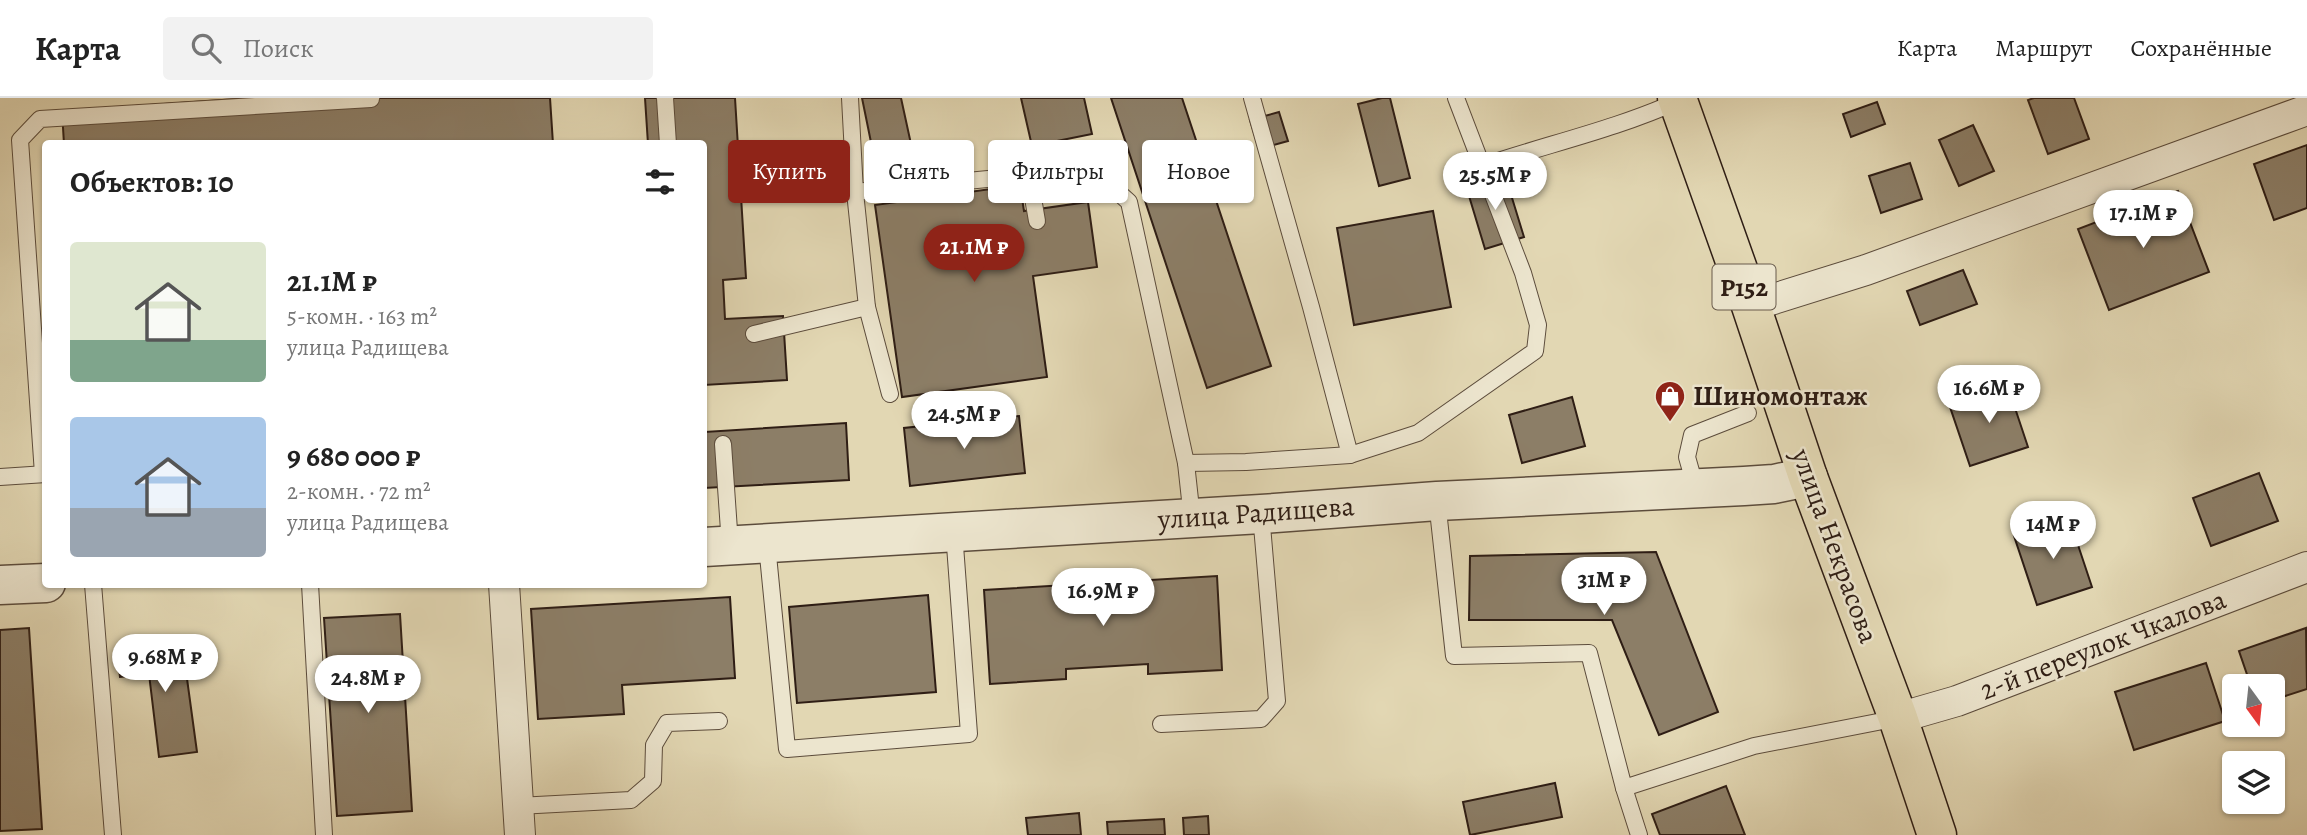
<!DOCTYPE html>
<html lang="ru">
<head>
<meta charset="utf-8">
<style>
  body { margin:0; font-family:Alegreya,serif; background:#f2f2f2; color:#222; height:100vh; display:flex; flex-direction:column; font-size:26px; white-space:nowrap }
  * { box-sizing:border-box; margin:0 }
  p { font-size:23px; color:#767676 }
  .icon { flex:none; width:38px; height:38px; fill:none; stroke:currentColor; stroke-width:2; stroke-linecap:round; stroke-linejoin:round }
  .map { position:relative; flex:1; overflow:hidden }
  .sheet { position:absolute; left:42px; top:42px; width:665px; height:448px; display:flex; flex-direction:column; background:#fff; border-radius:7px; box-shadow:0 2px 5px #0004 }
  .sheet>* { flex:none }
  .hud { position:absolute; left:728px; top:42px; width:665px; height:63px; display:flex; gap:14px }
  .needle { width:46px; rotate:165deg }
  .fabs { position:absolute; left:2222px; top:576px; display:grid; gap:14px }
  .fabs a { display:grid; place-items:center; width:63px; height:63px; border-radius:7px; background:#fff; box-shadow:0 2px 5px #0004; font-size:35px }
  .price { position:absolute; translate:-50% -60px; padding:0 16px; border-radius:24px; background:#fff; color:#222; font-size:23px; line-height:46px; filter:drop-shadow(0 2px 4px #0008) }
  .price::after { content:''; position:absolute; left:50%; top:42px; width:21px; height:16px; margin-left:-10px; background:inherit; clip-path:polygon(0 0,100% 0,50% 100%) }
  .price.current { background:#8f2418; color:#fff }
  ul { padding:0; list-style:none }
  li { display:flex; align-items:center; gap:21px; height:175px; padding:0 28px }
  li span { display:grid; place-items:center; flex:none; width:196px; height:140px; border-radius:7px; color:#555 }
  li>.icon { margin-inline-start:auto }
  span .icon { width:84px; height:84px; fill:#fffc; stroke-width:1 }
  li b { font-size:30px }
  h2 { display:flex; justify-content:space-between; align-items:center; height:84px; padding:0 28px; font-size:30px }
  .pill { padding:0 24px; border-radius:7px; background:#fff; box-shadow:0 2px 5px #0004; font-size:24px; line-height:63px }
  .pill.current { background:#8f2418; color:#fff }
  header { display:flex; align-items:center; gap:42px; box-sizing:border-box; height:98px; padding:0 35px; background:#fff; border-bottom:2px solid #e0e0e0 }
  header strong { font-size:33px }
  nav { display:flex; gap:38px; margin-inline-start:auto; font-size:24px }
  .search { width:490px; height:63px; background:#f2f2f2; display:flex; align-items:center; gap:18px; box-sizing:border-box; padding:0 24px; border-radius:7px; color:#767676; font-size:26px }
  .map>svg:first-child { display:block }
  .building { fill:#8c7e67; stroke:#2f1e15; stroke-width:2 }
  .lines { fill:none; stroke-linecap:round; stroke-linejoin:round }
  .service-casing { stroke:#5c4c3c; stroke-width:18 }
  .minor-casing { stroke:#5c4c3c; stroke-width:32 }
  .tertiary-casing { stroke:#5c4c3c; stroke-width:41 }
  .primary-casing { stroke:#2f1e15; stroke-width:41 }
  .service { stroke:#ece5ce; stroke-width:16 }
  .minor { stroke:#ece5ce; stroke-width:30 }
  .tertiary { stroke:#ece5ce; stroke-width:38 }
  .primary { stroke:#e2d7b3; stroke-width:38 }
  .labels { text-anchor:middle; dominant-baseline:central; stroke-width:5; stroke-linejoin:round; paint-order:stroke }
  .shield { fill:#ece5ce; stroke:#685a4c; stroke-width:2 }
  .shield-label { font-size:26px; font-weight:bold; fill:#2f1e15 }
  .poi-label { font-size:28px; font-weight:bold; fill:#2f1e15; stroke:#ece5ce; text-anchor:start }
  .street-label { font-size:28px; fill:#2f1e15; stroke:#ece5ce }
</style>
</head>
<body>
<header>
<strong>Карта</strong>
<div class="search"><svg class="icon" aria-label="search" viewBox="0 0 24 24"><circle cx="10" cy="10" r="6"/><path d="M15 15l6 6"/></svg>Поиск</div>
<nav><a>Карта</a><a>Маршрут</a><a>Сохранённые</a></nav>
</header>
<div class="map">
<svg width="2307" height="737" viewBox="0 0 2307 737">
  <rect width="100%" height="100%" fill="#e2d7b3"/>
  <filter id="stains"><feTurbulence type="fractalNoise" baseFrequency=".00286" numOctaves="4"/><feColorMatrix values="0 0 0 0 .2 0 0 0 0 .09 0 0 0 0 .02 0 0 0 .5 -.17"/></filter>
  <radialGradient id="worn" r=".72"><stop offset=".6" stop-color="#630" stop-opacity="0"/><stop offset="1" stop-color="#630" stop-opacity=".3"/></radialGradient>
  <g class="building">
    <path d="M 252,0 L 550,0 L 553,46 L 64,46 L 62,13 Z"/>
    <path d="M 645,0 L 735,0 L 746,180 L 723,182 L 725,221 L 783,218 L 787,282 L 704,287 L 704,46 L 648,46 Z"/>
    <path d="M 862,0 L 901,0 L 911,46 L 873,54 Z"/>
    <path d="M 1021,0 L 1084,0 L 1092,36 L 1032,48 Z"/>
    <path d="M 1111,0 L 1182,0 L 1271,268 L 1207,290 Z"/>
    <path d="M 1382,0 L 1390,0 L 1410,80 L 1379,88 L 1358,6 Z"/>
    <path d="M 2034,0 L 2074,0 L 2089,41 L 2048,56 L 2028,2 Z"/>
    <path d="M 1877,4 L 1885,26 L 1851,39 L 1843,16 Z"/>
    <path d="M 1279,14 L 1288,43 L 1259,51 L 1250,22 Z"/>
    <path d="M 1973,27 L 1994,73 L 1959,88 L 1939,42 Z"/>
    <path d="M 2307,47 L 2307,110 L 2274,122 L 2254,66 Z"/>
    <path d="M 1910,65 L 1922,101 L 1881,115 L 1869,78 Z"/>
    <path d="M 1505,77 L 1524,139 L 1485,151 L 1466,88 Z"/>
    <path d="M 1020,87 L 1024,113 L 1088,104 L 1097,169 L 1033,178 L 1047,279 L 902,299 L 875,107 Z"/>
    <path d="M 2178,93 L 2209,174 L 2109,212 L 2078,131 Z"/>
    <path d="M 1433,113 L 1451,209 L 1354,227 L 1337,130 Z"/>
    <path d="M 1963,172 L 1977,206 L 1920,227 L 1907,193 Z"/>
    <path d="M 2007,286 L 2028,349 L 1970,368 L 1949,306 Z"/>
    <path d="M 1572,299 L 1585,348 L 1522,365 L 1509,317 Z"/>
    <path d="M 704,312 L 705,334 L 846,325 L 849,382 L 704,390 Z"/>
    <path d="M 1019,318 L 1025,375 L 910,388 L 904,330 Z"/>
    <path d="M 2259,375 L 2278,423 L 2211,448 L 2193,400 Z"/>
    <path d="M 2069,420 L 2092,489 L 2037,507 L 2014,438 Z"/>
    <path d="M 1656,454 L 1718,614 L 1659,637 L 1612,522 L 1469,522 L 1470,458 Z"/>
    <path d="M 1217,478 L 1222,572 L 1148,576 L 1148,566 L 1066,571 L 1066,581 L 990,586 L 984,492 Z"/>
    <path d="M 928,497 L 936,594 L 797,605 L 789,509 Z"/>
    <path d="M 730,499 L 735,580 L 622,587 L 624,616 L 538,621 L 531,511 Z"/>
    <path d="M 400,516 L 412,713 L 337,718 L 324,520 Z"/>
    <path d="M 29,530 L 42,731 L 0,733 L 0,532 Z"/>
    <path d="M 2306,530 L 2307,591 L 2273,602 L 2273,588 L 2251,588 L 2239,553 Z"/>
    <path d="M 182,544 L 197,654 L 159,659 L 149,576 L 120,579 L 117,553 Z"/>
    <path d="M 2206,565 L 2225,623 L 2134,652 L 2115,594 Z"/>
    <path d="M 1555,685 L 1562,719 L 1470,737 L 1463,704 Z"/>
    <path d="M 1726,688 L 1745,737 L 1660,737 L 1652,716 Z"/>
    <path d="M 1079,715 L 1081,737 L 1028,737 L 1026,720 Z"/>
    <path d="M 1208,718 L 1209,737 L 1184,737 L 1183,720 Z"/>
    <path d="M 1164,721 L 1165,737 L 1108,737 L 1107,724 Z"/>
  </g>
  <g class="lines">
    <g class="service-casing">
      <g id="service">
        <path d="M 665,0 L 668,46"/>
        <path d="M 850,0 L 855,94"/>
        <path d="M 1252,0 L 1311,209 L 1350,357 L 1418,335 L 1535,253 L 1538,227 L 1523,175 L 1456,0"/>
        <path d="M 1483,68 C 1548,46 1616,31 1678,3"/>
        <path d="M 1029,77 L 1037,123"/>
        <path d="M 754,236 L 867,209"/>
        <path d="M 890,296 L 867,209 L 855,94 L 1029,77 L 1109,86 L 1129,104 L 1186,365 L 1246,364 L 1350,357"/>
        <path d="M 723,346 L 730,447"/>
        <path d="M 1186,365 L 1192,420"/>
        <path d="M 43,376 L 20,42 L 40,21 L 371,1"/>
        <path d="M 0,379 L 46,376"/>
        <path d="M 1696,391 L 1687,359 L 1692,337 L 1748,315"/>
        <path d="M 1437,403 L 1454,558 L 1589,555 L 1624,690 L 1754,648 L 1898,620"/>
        <path d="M 767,447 L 787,651 L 969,636 L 954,434"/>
        <path d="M 93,486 L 113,737"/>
        <path d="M 310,486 L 324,737"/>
        <path d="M 1161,626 L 1261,621 L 1277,603 L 1261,416"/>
        <path d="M 1624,690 L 1639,737"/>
        <path d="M 518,708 L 631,702 L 653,683 L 654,647 L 667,625 L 719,623"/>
      </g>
    </g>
    <g class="minor-casing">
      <g id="minor">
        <path d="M 1751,208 L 1866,172 L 2307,12"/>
        <path d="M 504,486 L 520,737"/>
        <path d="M 1898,620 L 1957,603 L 2307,469"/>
      </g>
    </g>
    <g class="tertiary-casing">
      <g id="tertiary">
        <path d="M 704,449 L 1261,416 L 1437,403 L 1744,388 L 1774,386 L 1808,379"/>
        <path d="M 0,487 L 46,485"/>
      </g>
    </g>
    <g class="primary-casing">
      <path id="primary" d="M 1677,0 L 1751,208 L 1808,379 L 1898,620 L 1937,737"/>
    </g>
    <use href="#service" class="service"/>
    <use href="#minor" class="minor"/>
    <use href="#tertiary" class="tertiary"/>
    <use href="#primary" class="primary"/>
  </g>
  <defs>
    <g id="shop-pin" transform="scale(1.575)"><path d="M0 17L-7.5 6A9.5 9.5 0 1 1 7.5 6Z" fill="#8f2418" stroke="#ece5ce"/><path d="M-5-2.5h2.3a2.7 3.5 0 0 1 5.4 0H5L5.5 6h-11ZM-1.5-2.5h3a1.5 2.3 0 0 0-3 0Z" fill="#fff"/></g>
  </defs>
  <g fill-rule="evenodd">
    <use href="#shop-pin" x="1670" y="298"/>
  </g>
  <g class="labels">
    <rect class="shield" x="1712.5" y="166.5" width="63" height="45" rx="5"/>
    <g class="shield-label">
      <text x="1744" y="189">Р152</text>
    </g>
    <g class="poi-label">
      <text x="1693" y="298">Шиномонтаж</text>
    </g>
    <g class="street-label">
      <text transform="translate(1256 415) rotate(-4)">улица Радищева</text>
      <text transform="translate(1835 448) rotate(70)">улица Некрасова</text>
      <text transform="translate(2103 547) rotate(-21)">2-й переулок Чкалова</text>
    </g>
  </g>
  <rect width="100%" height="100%" filter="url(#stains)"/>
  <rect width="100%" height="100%" fill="url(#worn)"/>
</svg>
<div class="fabs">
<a><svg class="needle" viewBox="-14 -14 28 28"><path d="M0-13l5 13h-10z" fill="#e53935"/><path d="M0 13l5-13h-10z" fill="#767676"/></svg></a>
<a><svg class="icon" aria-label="layers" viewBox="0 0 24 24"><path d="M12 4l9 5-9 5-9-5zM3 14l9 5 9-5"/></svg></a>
</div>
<b class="price" style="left:1495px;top:114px">25.5M ₽</b>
<b class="price" style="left:2143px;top:152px">17.1M ₽</b>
<b class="price current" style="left:974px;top:186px">21.1M ₽</b>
<b class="price" style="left:1989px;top:327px">16.6M ₽</b>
<b class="price" style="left:964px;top:353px">24.5M ₽</b>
<b class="price" style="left:2053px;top:463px">14M ₽</b>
<b class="price" style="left:1604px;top:519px">31M ₽</b>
<b class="price" style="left:1103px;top:530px">16.9M ₽</b>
<b class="price" style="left:165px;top:596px">9.68M ₽</b>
<b class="price" style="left:368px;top:617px">24.8M ₽</b>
<div class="hud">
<a class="pill current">Купить</a>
<a class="pill">Снять</a>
<a class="pill">Фильтры</a>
<a class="pill">Новое</a>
</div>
<section class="sheet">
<h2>Объектов: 10<svg class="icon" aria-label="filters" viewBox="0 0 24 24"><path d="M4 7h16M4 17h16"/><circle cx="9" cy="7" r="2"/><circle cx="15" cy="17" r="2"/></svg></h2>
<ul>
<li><span style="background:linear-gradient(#dfe7d0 70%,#7fa58c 0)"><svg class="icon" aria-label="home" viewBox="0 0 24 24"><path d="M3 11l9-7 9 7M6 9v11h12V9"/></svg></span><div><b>21.1M ₽</b><p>5-комн. · 163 m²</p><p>улица Радищева</p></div></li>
<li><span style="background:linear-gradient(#a9c7e8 65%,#9aa5b1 0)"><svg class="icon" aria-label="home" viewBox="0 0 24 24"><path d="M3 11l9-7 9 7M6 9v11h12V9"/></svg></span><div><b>9 680 000 ₽</b><p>2-комн. · 72 m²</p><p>улица Радищева</p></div></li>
</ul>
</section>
</div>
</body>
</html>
